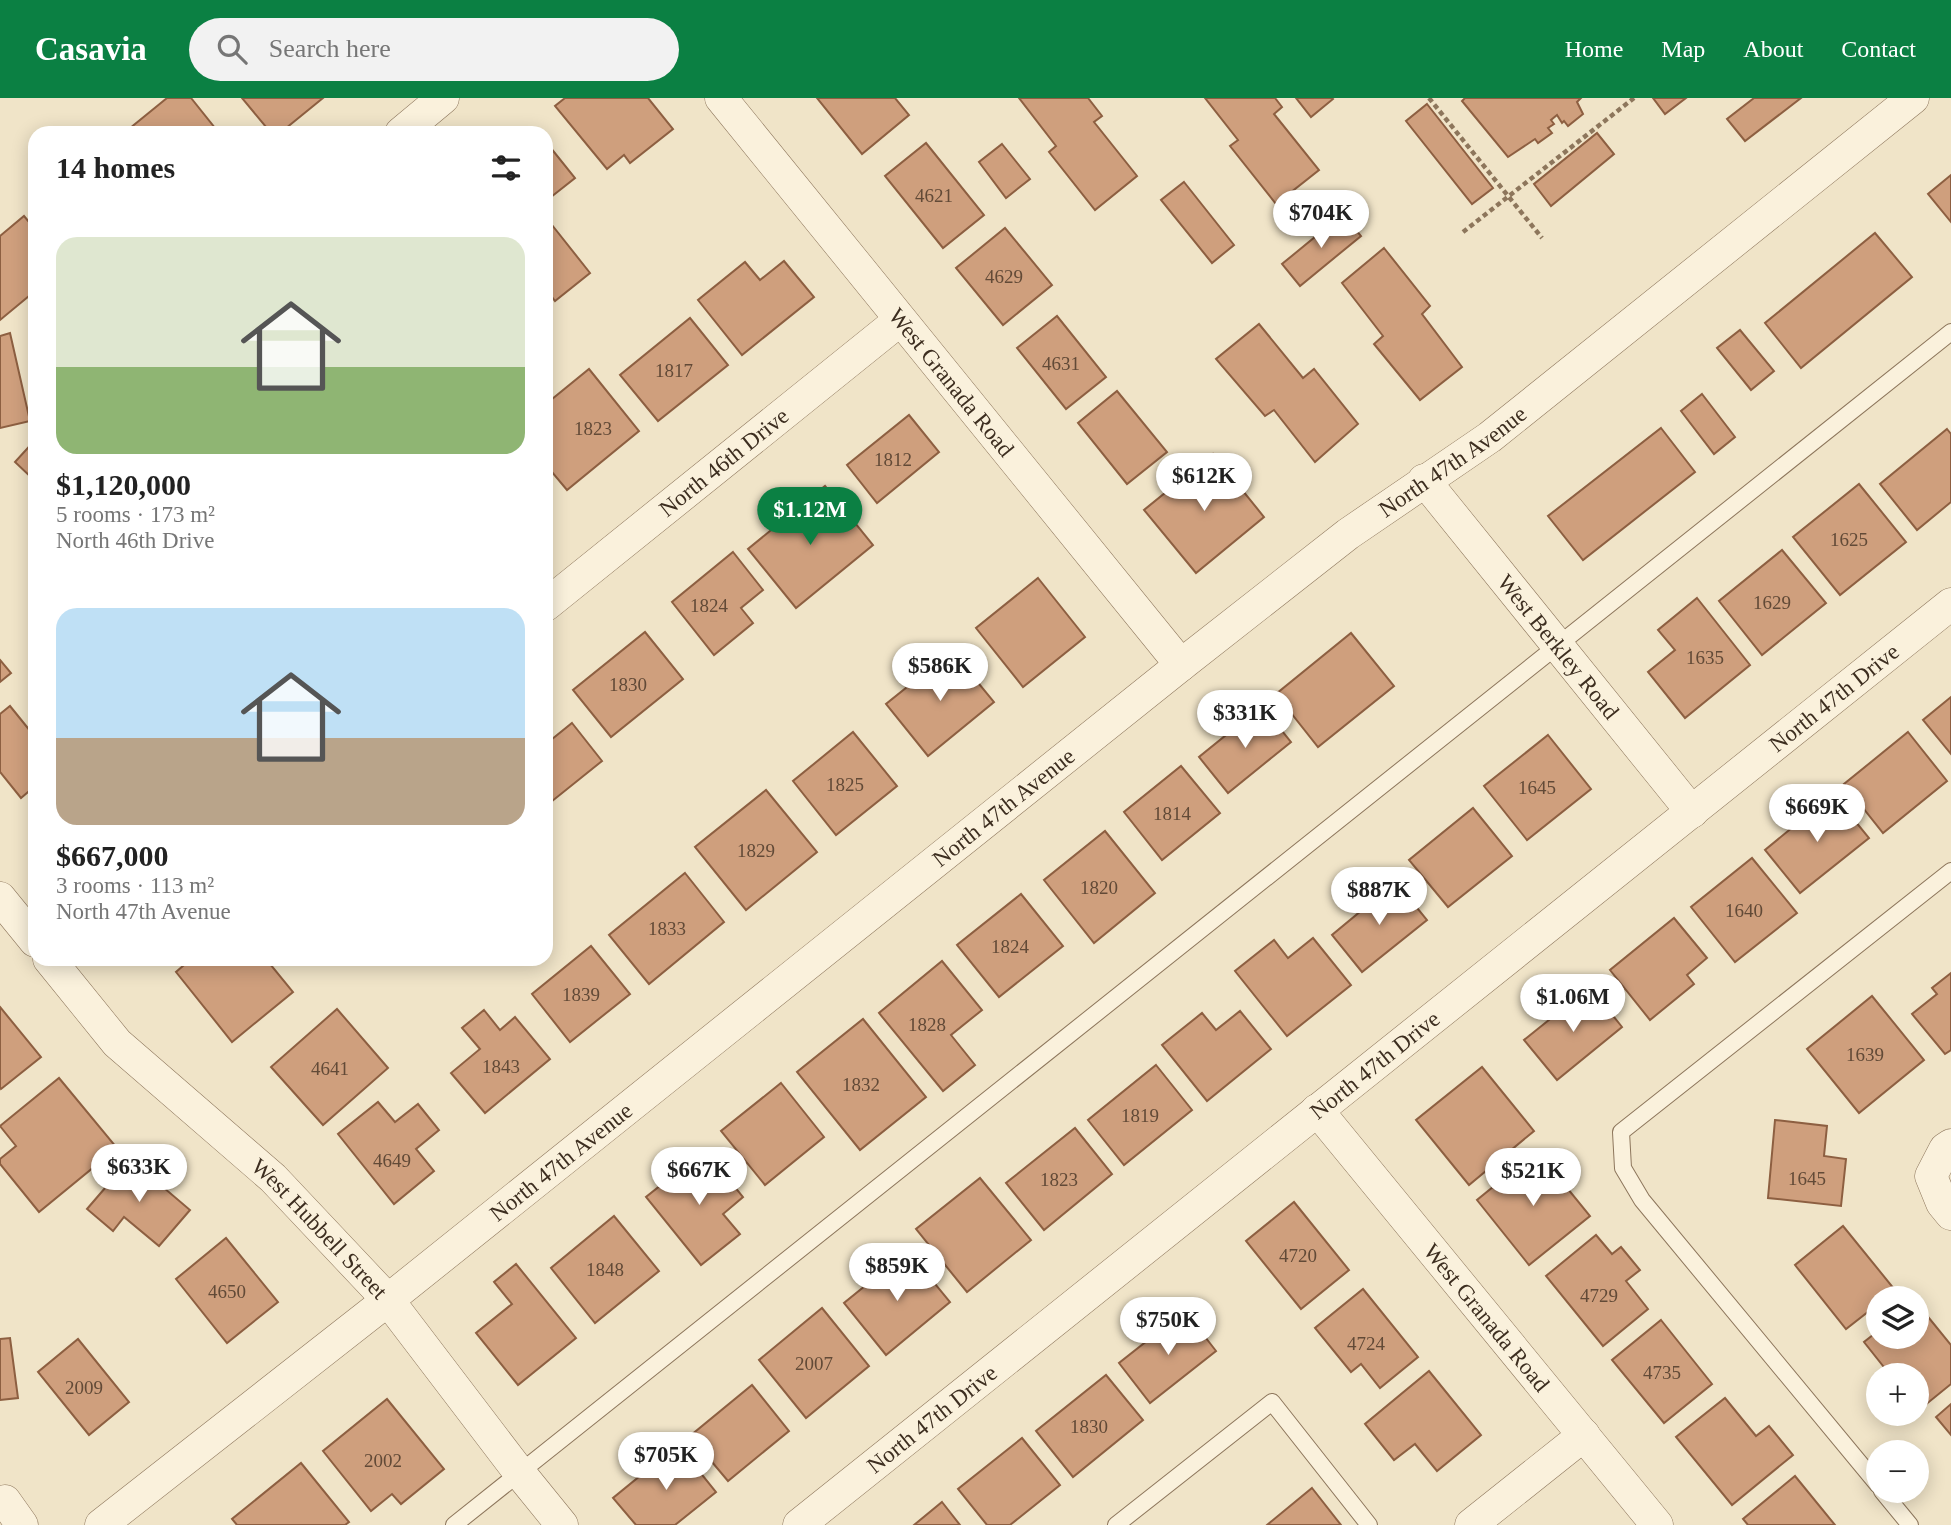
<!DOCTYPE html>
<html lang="en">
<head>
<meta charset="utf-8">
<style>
  body { margin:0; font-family:"Times New Roman",serif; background:#f2f2f2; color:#222; height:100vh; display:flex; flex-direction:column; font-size:26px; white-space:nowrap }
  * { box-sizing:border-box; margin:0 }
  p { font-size:23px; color:#767676 }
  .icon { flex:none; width:38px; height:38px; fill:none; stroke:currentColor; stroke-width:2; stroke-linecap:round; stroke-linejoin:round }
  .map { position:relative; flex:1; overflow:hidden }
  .side { position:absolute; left:28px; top:28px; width:525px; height:840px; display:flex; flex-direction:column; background:#fff; border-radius:21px; box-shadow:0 4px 18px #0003 }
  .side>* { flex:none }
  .tools { position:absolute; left:1866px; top:1188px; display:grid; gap:14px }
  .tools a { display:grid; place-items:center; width:63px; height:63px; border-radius:50%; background:#fff; box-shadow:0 4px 18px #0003; font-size:35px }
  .price { position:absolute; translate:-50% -60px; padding:0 16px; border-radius:24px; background:#fff; color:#222; font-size:23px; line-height:46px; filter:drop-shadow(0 2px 4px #0008) }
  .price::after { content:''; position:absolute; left:50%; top:42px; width:21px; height:16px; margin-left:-10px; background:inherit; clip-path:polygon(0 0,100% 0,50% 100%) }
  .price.active { background:#0b8043; color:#fff }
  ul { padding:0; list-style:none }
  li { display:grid; align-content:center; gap:14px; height:371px; padding:0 28px }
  li span { display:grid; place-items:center; height:217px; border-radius:21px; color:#555 }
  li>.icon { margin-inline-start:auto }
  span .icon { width:126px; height:126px; fill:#fffc; stroke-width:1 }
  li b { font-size:30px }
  h2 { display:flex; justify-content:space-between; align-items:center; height:84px; padding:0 28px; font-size:30px }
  header { display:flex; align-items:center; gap:42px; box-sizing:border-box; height:98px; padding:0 35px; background:#0b8043; color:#fff }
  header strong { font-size:33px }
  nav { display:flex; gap:38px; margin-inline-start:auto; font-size:24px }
  .search { width:490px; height:63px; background:#f2f2f2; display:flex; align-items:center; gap:18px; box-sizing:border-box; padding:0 24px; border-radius:38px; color:#767676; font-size:26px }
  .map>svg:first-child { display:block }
  .building { fill:#cf9f7d; stroke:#8d5f41; stroke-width:2 }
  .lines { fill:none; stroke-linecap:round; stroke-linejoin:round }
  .service-casing { stroke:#8d765c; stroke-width:18 }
  .minor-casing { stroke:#8d765c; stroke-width:33 }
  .path { stroke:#8d765c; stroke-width:4.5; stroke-dasharray:5 3.5; stroke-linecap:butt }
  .service { stroke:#faf1dc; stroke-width:16 }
  .minor { stroke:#faf1dc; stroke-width:32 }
  .labels { text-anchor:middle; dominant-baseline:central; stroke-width:6; stroke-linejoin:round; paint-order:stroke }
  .number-label { font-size:19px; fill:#624a37 }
  .street-label { font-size:23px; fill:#3d2e20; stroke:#f7eed8 }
</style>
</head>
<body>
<header>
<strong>Casavia</strong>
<div class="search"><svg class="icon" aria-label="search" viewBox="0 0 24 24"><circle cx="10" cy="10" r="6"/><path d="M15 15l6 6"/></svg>Search here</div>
<nav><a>Home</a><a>Map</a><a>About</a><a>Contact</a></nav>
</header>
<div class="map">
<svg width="1951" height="1427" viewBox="0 0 1951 1427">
  <rect width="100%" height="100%" fill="#f0e4c8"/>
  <g class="building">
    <path d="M 167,0 L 191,0 L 219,35 L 124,35 Z"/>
    <path d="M 242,0 L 323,0 L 280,35 L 271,35 Z"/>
    <path d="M 565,0 L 648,0 L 673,31 L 630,65 L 624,57 L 607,71 L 555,8 Z"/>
    <path d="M 817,0 L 895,0 L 909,17 L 862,56 Z"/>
    <path d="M 1019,0 L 1088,0 L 1102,18 L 1094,24 L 1137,78 L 1095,112 L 1049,54 L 1056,48 Z"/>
    <path d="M 1205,0 L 1275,0 L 1282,9 L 1274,16 L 1319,72 L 1276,106 L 1230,48 L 1238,42 Z"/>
    <path d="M 1296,0 L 1332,0 L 1333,1 L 1311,19 Z"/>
    <path d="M 1465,0 L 1581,0 L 1577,4 L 1583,16 L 1568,28 L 1564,23 L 1562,25 L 1557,17 L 1551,22 L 1554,26 L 1548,30 L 1552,35 L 1538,45 L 1535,41 L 1508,59 L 1462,3 Z"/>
    <path d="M 1653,0 L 1686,0 L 1665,16 Z"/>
    <path d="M 1754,0 L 1801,0 L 1745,43 L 1727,21 Z"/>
    <path d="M 1427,6 L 1493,90 L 1472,106 L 1406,23 Z"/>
    <path d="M 1597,35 L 1614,56 L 1551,108 L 1534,86 Z"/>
    <path d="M 546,44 L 575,80 L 546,103 Z"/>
    <path d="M 926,45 L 984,117 L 943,150 L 885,78 Z"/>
    <path d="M 1002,46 L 1030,81 L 1006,100 L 979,64 Z"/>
    <path d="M 1951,77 L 1951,124 L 1928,96 Z"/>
    <path d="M 1184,84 L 1234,147 L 1212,165 L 1161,102 Z"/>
    <path d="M 1343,116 L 1361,138 L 1300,188 L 1282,166 Z"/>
    <path d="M 24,118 L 35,131 L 35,193 L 0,222 L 0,138 Z"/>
    <path d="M 552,127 L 590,175 L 555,203 L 546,191 L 546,132 Z"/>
    <path d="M 1005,130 L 1052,187 L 1003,227 L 956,170 Z"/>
    <path d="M 1875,135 L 1912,179 L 1801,270 L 1765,225 Z"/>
    <path d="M 1384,150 L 1430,208 L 1422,216 L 1462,269 L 1420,302 L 1374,246 L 1383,238 L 1342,185 Z"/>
    <path d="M 784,163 L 814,199 L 742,257 L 698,202 L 745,164 L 760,182 Z"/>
    <path d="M 1057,218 L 1106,279 L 1066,311 L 1017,250 Z"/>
    <path d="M 690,220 L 728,267 L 658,323 L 620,277 Z"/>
    <path d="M 1259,226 L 1303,280 L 1314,271 L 1358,326 L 1315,364 L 1274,312 L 1265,318 L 1216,261 Z"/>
    <path d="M 1740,232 L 1774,273 L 1751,292 L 1717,250 Z"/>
    <path d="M 10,235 L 30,323 L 0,330 L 0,238 Z"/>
    <path d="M 589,271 L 639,333 L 567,392 L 546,367 L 546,332 L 551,328 L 546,321 L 546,306 Z"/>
    <path d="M 1117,293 L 1167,354 L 1127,386 L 1078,325 Z"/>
    <path d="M 1702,296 L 1735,339 L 1714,356 L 1681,313 Z"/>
    <path d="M 909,317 L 939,354 L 877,405 L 847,367 Z"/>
    <path d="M 1661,330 L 1695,374 L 1583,462 L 1548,418 Z"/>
    <path d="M 1947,331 L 1951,336 L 1951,404 L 1917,432 L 1880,386 Z"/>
    <path d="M 35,342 L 35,383 L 15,364 Z"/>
    <path d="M 1213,356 L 1264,419 L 1196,475 L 1144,412 Z"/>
    <path d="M 1859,386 L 1906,444 L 1840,497 L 1793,439 Z"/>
    <path d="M 825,388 L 873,447 L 796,510 L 748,451 Z"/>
    <path d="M 1782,452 L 1826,505 L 1762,557 L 1719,503 Z"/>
    <path d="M 733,454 L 763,492 L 741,510 L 753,525 L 714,557 L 672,504 Z"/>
    <path d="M 1038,480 L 1085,539 L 1023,589 L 976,530 Z"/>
    <path d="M 1697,500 L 1750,567 L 1685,620 L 1648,574 L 1675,552 L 1658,532 Z"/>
    <path d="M 645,534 L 683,581 L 611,639 L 573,592 Z"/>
    <path d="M 1351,535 L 1394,588 L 1318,649 L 1276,596 Z"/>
    <path d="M 952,553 L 994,604 L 928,658 L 886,606 Z"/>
    <path d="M 0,562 L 11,575 L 0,584 Z"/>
    <path d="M 1951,599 L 1951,656 L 1923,622 Z"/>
    <path d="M 10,608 L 31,634 L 35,631 L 35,688 L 21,700 L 0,674 L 0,616 Z"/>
    <path d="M 1262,608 L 1291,644 L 1228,695 L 1199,659 Z"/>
    <path d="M 572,625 L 602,663 L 546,708 L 546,646 Z"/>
    <path d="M 853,634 L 897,688 L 836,737 L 793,683 Z"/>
    <path d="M 1908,634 L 1947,683 L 1883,735 L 1844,686 Z"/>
    <path d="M 1548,637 L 1591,691 L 1527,742 L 1484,688 Z"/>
    <path d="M 1181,668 L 1220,715 L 1162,762 L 1124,714 Z"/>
    <path d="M 766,692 L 817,754 L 746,812 L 695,749 Z"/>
    <path d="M 1833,696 L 1869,740 L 1800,795 L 1765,752 Z"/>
    <path d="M 1473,710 L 1512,758 L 1448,809 L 1409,762 Z"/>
    <path d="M 1105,733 L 1155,795 L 1094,845 L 1044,782 Z"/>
    <path d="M 1752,760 L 1797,815 L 1735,864 L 1691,809 Z"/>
    <path d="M 685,775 L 724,824 L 649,886 L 609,837 Z"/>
    <path d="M 1396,784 L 1427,822 L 1362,874 L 1332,837 Z"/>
    <path d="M 1021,796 L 1063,848 L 999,899 L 957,847 Z"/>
    <path d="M 1674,820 L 1707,860 L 1687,877 L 1694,886 L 1650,922 L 1610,872 Z"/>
    <path d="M 1313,840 L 1351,887 L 1287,938 L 1235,873 L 1274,842 L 1288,860 Z"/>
    <path d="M 591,848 L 630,896 L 570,944 L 532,896 Z"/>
    <path d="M 191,861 L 266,861 L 293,894 L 232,944 L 176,874 Z"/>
    <path d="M 942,863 L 982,912 L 951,937 L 975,967 L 943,993 L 879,915 Z"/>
    <path d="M 1951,875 L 1951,952 L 1945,956 L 1912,916 L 1937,896 L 1932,890 Z"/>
    <path d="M 1590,889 L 1622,929 L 1557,982 L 1524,942 Z"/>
    <path d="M 1872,898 L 1924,962 L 1859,1015 L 1807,951 Z"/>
    <path d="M 0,909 L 41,959 L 1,991 L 0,989 Z"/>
    <path d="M 337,911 L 388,970 L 323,1027 L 271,969 Z"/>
    <path d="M 484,912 L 500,932 L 515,919 L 550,961 L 485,1015 L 451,975 L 480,951 L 462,930 Z"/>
    <path d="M 1240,913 L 1271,951 L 1207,1003 L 1162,947 L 1202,915 L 1216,932 Z"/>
    <path d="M 863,921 L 926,999 L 860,1052 L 797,974 Z"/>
    <path d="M 1156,967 L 1192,1012 L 1124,1067 L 1088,1022 Z"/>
    <path d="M 1482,969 L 1534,1033 L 1469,1087 L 1416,1022 Z"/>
    <path d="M 59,980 L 117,1050 L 39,1114 L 0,1066 L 0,1061 L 16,1048 L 0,1028 Z"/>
    <path d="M 781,985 L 824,1039 L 765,1087 L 721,1033 Z"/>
    <path d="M 378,1004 L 395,1024 L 418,1006 L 439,1032 L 416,1051 L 434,1073 L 394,1106 L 338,1036 Z"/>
    <path d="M 1775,1022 L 1827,1028 L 1824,1058 L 1846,1061 L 1841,1108 L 1768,1100 Z"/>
    <path d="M 1075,1030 L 1112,1076 L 1044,1132 L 1006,1085 Z"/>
    <path d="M 705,1052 L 743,1099 L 723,1116 L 740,1136 L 701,1167 L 646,1099 Z"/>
    <path d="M 1537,1053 L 1590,1118 L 1529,1167 L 1477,1102 Z"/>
    <path d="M 130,1061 L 190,1112 L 159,1148 L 124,1119 L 113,1133 L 87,1111 Z"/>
    <path d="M 980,1080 L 1031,1142 L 967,1194 L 916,1131 Z"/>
    <path d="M 1294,1104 L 1349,1172 L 1301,1211 L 1246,1143 Z"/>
    <path d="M 614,1118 L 659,1173 L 595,1225 L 551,1170 Z"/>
    <path d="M 1843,1128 L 1895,1192 L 1884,1200 L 1878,1200 L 1878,1206 L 1846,1231 L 1795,1167 Z"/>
    <path d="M 1596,1137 L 1612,1156 L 1621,1149 L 1640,1172 L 1626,1183 L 1648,1211 L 1603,1248 L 1546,1178 Z"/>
    <path d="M 226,1140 L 278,1204 L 227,1245 L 176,1181 Z"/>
    <path d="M 908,1153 L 950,1204 L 886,1257 L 844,1205 Z"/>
    <path d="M 516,1166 L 576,1240 L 518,1287 L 476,1235 L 512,1206 L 494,1184 Z"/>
    <path d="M 1363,1191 L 1418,1259 L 1380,1290 L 1361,1266 L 1351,1274 L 1315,1230 Z"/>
    <path d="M 1916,1204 L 1951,1247 L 1951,1286 L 1919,1312 L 1916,1309 L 1916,1278 L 1891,1278 L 1864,1244 L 1878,1233 L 1878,1239 L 1916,1239 Z"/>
    <path d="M 822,1210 L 869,1268 L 806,1320 L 759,1262 Z"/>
    <path d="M 1185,1213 L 1216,1253 L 1150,1305 L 1119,1265 Z"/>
    <path d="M 1661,1222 L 1712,1286 L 1664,1325 L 1612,1262 Z"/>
    <path d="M 10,1240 L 18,1300 L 0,1302 L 0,1241 Z"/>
    <path d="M 78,1241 L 129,1304 L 89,1337 L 38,1274 Z"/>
    <path d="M 1429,1273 L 1481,1337 L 1437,1373 L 1415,1346 L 1394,1362 L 1365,1326 Z"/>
    <path d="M 1106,1277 L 1143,1322 L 1073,1379 L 1036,1333 Z"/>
    <path d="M 752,1287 L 789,1333 L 728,1383 L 690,1338 Z"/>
    <path d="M 1725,1300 L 1756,1338 L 1769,1328 L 1793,1357 L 1732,1407 L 1676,1339 Z"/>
    <path d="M 387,1301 L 444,1371 L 401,1406 L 392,1396 L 371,1413 L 323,1353 Z"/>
    <path d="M 1951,1306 L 1951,1337 L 1936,1319 Z"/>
    <path d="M 1022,1340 L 1060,1387 L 1010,1427 L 987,1427 L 958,1391 Z"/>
    <path d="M 678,1347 L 716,1394 L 675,1427 L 636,1427 L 613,1400 Z"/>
    <path d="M 301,1365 L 349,1424 L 345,1427 L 237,1427 L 232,1421 Z"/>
    <path d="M 1795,1378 L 1835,1427 L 1748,1427 L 1743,1421 Z"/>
    <path d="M 1312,1390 L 1341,1427 L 1267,1427 Z"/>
    <path d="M 942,1404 L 960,1427 L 914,1427 Z"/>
  </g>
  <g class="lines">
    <g class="service-casing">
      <g id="service">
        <path d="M 1878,1387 L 1642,1102 L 1623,1070 L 1621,1034 L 1951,773"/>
        <path d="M 1882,1393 L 1910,1427"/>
        <path d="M 454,1427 L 1951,234"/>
        <path d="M 1116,1427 L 1272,1304 L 1369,1427"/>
      </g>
    </g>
    <g class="minor-casing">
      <g id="minor">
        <path id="s1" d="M 721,0 L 1181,567"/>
        <path d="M 401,35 L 443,0"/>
        <path id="s2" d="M 1424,382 L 1692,714"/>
        <path id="s3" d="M 546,507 L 900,222"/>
        <path d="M 0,800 L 35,843"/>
        <path id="s4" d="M 49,861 L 117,945 L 273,1080 L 388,1202 L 519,1374 L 562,1427"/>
        <path id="s5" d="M 1317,1012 L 1657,1427"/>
        <path d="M 1951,1047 L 1945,1051 L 1931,1078 L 1942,1105 L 1951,1116"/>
        <path d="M 5,1403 L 22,1427"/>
        <path id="s6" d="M 101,1427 L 388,1202 L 1181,567 L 1348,436 L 1490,339 L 1913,0"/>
        <path id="s7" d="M 799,1427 L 1951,506"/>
        <path d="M 1471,1427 L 1584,1337"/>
      </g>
    </g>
    <g class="path">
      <path d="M 1429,0 L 1542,140"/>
      <path d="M 1463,134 L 1634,0"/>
    </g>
    <use href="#service" class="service"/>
    <use href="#minor" class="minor"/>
  </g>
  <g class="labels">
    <g class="number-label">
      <text x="934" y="97">4621</text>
      <text x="1004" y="178">4629</text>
      <text x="1061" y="265">4631</text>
      <text x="674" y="272">1817</text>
      <text x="593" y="330">1823</text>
      <text x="893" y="361">1812</text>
      <text x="1849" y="441">1625</text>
      <text x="1772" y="504">1629</text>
      <text x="709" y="507">1824</text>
      <text x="1705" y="559">1635</text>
      <text x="628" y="586">1830</text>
      <text x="845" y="686">1825</text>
      <text x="1537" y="689">1645</text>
      <text x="1172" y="715">1814</text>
      <text x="756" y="752">1829</text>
      <text x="1099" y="789">1820</text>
      <text x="1744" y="812">1640</text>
      <text x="667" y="830">1833</text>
      <text x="1010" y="848">1824</text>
      <text x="581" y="896">1839</text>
      <text x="927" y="926">1828</text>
      <text x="1865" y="956">1639</text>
      <text x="501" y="968">1843</text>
      <text x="330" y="970">4641</text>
      <text x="861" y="986">1832</text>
      <text x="1140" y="1017">1819</text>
      <text x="392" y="1062">4649</text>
      <text x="1807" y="1080">1645</text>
      <text x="1059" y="1081">1823</text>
      <text x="1298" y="1157">4720</text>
      <text x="605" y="1171">1848</text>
      <text x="227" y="1193">4650</text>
      <text x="1599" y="1197">4729</text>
      <text x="1366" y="1245">4724</text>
      <text x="814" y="1265">2007</text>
      <text x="1662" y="1274">4735</text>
      <text x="84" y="1289">2009</text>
      <text x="1089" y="1328">1830</text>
      <text x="383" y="1362">2002</text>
    </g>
    <g class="street-label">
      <text stroke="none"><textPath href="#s1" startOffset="366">West Granada Road</textPath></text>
      <text stroke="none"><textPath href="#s6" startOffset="1720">North 47th Avenue</textPath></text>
      <text stroke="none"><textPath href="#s3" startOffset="228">North 46th Drive</textPath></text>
      <text stroke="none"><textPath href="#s2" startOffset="214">West Berkley Road</textPath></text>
      <text stroke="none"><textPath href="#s7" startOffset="1325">North 47th Drive</textPath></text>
      <text stroke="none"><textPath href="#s6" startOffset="1153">North 47th Avenue</textPath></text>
      <text stroke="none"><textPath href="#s7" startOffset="737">North 47th Drive</textPath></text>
      <text stroke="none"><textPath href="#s6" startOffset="586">North 47th Avenue</textPath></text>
      <text stroke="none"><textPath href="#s4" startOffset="383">West Hubbell Street</textPath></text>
      <text stroke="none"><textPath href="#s5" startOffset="268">West Granada Road</textPath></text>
      <text stroke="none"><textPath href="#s7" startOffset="170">North 47th Drive</textPath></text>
    </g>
  </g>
</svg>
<div class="tools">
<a><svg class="icon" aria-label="layers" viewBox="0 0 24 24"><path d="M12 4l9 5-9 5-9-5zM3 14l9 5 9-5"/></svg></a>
<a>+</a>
<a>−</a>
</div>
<b class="price" style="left:1321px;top:152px">$704K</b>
<b class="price" style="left:1204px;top:415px">$612K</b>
<b class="price active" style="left:810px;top:449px">$1.12M</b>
<b class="price" style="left:940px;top:605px">$586K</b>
<b class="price" style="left:1245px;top:652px">$331K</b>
<b class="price" style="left:1817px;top:746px">$669K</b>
<b class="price" style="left:1379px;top:829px">$887K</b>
<b class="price" style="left:1573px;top:936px">$1.06M</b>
<b class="price" style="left:139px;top:1106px">$633K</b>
<b class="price" style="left:699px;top:1109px">$667K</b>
<b class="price" style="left:1533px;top:1110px">$521K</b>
<b class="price" style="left:897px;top:1205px">$859K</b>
<b class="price" style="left:1168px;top:1259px">$750K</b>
<b class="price" style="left:666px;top:1394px">$705K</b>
<section class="side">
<h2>14 homes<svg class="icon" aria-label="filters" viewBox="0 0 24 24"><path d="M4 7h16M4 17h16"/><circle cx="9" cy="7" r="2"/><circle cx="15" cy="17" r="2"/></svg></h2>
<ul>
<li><span style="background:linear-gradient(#dfe7d0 60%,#8fb573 0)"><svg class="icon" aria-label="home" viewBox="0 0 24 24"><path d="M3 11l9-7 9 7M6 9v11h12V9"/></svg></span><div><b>$1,120,000</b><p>5 rooms · 173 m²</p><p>North 46th Drive</p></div></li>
<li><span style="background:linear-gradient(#bfe0f5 60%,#b9a48a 0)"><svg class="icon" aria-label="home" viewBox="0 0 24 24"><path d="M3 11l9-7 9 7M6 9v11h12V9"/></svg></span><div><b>$667,000</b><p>3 rooms · 113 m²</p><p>North 47th Avenue</p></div></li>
</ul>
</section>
</div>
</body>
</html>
